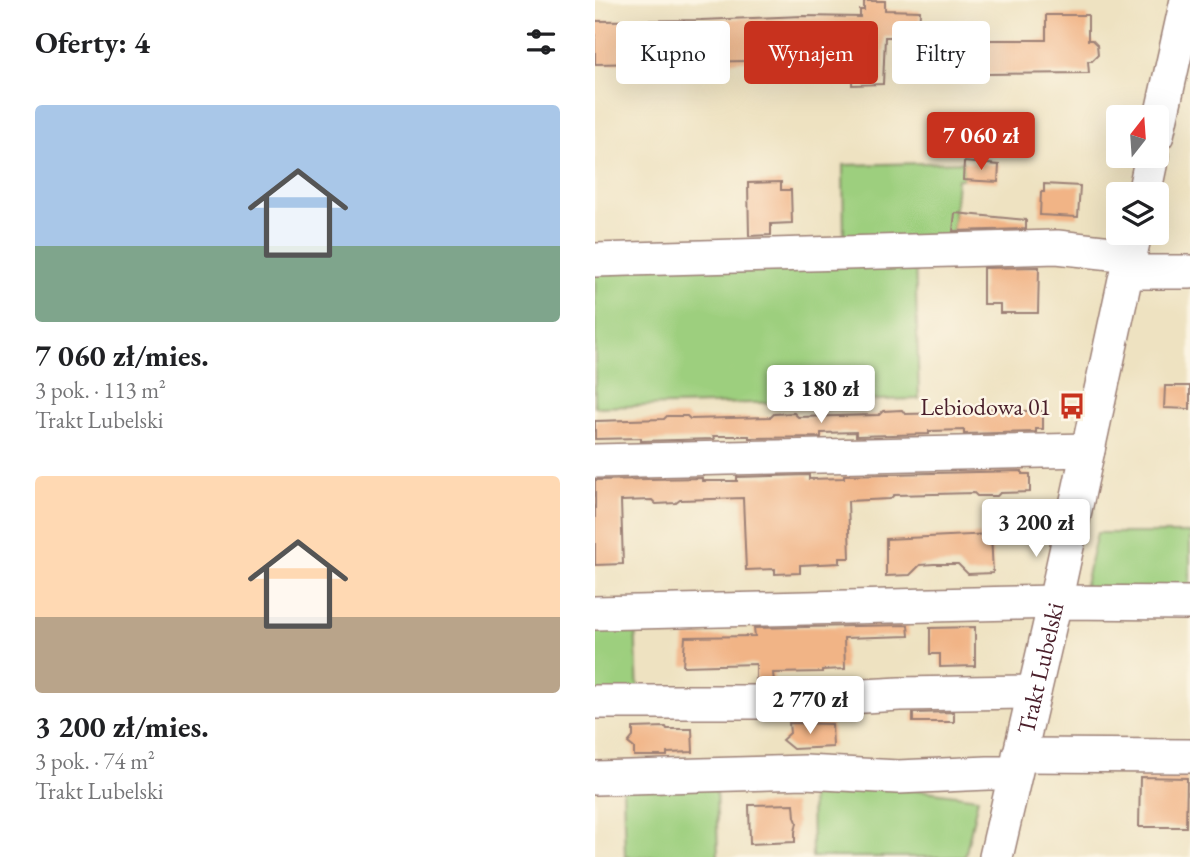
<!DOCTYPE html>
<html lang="pl">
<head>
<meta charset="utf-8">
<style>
  body { margin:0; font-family:"EB Garamond",serif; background:#f6f6f6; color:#202124; height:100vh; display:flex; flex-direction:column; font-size:26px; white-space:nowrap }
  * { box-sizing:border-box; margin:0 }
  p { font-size:23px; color:#757577 }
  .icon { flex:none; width:38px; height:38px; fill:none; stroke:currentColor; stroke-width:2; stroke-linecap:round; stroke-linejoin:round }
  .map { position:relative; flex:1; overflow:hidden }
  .panel { display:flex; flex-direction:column; background:#fff; width:595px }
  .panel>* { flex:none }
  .hud { position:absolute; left:21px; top:21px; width:469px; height:63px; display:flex; gap:14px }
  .needle { width:46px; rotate:17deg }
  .tools { position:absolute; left:511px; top:105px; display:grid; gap:14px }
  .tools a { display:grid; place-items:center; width:63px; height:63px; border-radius:7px; background:#fff; box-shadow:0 7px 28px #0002; font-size:35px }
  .price { position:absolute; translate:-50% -60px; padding:0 16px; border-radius:7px; background:#fff; color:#222; font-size:23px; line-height:46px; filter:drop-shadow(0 2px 4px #0008) }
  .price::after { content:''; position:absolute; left:50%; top:42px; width:21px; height:16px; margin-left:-10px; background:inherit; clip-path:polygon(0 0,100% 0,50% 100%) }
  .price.selected { background:#c8321e; color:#fff }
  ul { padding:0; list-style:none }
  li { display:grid; align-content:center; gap:14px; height:371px; padding:0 35px }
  li span { display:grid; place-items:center; height:217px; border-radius:7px; color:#555 }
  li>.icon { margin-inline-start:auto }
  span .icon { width:126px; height:126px; fill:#fffc; stroke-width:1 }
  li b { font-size:30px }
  h2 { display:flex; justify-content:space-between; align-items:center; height:84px; padding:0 35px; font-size:30px }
  .chip { padding:0 24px; border-radius:7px; background:#fff; box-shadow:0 7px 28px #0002; font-size:24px; line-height:63px }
  .chip.selected { background:#c8321e; color:#fff }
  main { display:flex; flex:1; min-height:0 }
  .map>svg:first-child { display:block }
  .green { fill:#9dcf7e; stroke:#747754; stroke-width:2 }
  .building { fill:#f1b486 }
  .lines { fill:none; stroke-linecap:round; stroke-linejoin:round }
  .minor-casing { stroke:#9c8076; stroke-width:36 }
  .minor { stroke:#fff; stroke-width:33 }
  .labels { text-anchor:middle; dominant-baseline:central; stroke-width:5; stroke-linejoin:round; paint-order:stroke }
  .poi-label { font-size:24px; fill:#4a1f2b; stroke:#fcf5e5; text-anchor:end }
  .street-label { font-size:24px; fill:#4a1f2b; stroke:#fcf5e5 }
</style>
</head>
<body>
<main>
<section class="panel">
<h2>Oferty: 4<svg class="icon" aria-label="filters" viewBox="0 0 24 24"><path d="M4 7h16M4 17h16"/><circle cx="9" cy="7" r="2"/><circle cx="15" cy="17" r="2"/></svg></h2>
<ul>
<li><span style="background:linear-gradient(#a9c7e8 65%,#7fa58c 0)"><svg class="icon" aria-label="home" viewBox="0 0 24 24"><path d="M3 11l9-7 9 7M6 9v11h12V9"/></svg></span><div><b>7 060 zł/mies.</b><p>3 pok. · 113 m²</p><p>Trakt Lubelski</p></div></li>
<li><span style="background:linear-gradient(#ffd9b3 65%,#b9a48a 0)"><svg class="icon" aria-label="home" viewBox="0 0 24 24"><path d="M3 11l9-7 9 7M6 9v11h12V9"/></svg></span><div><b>3 200 zł/mies.</b><p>3 pok. · 74 m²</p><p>Trakt Lubelski</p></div></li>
</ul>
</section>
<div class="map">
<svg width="595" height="857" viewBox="0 0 595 857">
  <rect width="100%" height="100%" fill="#fcf5e5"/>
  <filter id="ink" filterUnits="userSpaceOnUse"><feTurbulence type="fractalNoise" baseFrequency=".0143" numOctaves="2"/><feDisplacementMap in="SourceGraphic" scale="14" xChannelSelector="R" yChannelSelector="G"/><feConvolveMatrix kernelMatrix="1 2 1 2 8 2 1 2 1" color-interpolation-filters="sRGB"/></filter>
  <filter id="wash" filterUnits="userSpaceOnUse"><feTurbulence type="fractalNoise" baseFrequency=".00686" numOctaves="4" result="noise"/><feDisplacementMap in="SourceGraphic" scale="28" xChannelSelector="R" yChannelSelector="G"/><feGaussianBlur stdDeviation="1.57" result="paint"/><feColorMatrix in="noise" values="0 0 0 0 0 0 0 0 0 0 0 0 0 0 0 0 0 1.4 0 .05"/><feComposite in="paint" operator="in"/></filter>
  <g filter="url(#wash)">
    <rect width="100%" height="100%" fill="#eee2c1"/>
    <g class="green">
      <path d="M 369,162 L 368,179 L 362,179 L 357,244 L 249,246 L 248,165 Z"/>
      <path d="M 320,256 L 324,399 L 0,407 L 0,265 Z"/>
      <path d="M 502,533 L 595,533 L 595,598 L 487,597 Z"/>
      <path d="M 40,620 L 43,694 L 0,694 L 0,622 Z"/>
      <path d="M 216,785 L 302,787 L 383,798 L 370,857 L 217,857 Z"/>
      <path d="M 121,786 L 123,857 L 30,857 L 28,788 Z"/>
    </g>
    <g id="blocks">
      <g class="building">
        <path d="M 269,1 L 290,1 L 290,10 L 325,11 L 324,30 L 311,30 L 311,37 L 290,37 L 288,84 L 257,85 L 258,59 L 0,64 L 0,21 L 106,20 L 208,16 L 265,17 L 265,10 L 269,10 Z"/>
        <path d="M 451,15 L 493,15 L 493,40 L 497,40 L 502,45 L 503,55 L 497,61 L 493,61 L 494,73 L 391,74 L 391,40 L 451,40 Z"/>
        <path d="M 369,162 L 404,165 L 403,182 L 368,180 Z"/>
        <path d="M 186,182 L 186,190 L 196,190 L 197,223 L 176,224 L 176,235 L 154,236 L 153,183 Z"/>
        <path d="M 449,184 L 485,186 L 483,217 L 445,215 L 446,192 L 449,192 Z"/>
        <path d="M 360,213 L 431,220 L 431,229 L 358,231 Z"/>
        <path d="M 444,267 L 443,313 L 405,313 L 405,304 L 388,304 L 388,268 Z"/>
        <path d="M 570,386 L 595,386 L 595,409 L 569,408 Z"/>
        <path d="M 414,408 L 418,411 L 448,411 L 448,429 L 441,429 L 441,432 L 369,434 L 369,430 L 334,431 L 334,434 L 261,436 L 261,432 L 226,433 L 226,437 L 154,438 L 154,436 L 118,436 L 119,439 L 46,441 L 46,438 L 0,439 L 0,421 L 69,419 L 72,416 L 92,416 L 95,419 L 176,417 L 179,414 L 199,413 L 203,417 L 284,415 L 288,411 L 307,410 L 310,414 L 358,413 L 391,412 L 395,409 Z"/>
        <path d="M 427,471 L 427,474 L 435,474 L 435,492 L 405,493 L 402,496 L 382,496 L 379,493 L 299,495 L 295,499 L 253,501 L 255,558 L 245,558 L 245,563 L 205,565 L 205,573 L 180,574 L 180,569 L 151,570 L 148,498 L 85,500 L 81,503 L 61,504 L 57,500 L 26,501 L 28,564 L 0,565 L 0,480 L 107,478 L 107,481 L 142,481 L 142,477 L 214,475 L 214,479 L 249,478 L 249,475 Z"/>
        <path d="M 396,534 L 398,573 L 373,574 L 363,564 L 339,564 L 325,565 L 315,575 L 291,576 L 291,539 Z"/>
        <path d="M 313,625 L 314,636 L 249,638 L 250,669 L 227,670 L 227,672 L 178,673 L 179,682 L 161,683 L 161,664 L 88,666 L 90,637 L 160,636 L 159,628 Z"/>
        <path d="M 380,627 L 380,666 L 345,667 L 345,654 L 335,654 L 335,628 Z"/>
        <path d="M 359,712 L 359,722 L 318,722 L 318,713 Z"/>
        <path d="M 194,723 L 237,724 L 238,747 L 198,749 L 187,740 L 195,733 Z"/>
        <path d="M 71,727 L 72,729 L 97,729 L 98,752 L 72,753 L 72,756 L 39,756 L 39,748 L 33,743 L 38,737 L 38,728 Z"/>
        <path d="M 545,777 L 592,778 L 591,827 L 544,827 Z"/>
        <path d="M 199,804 L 200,817 L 202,822 L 200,832 L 200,842 L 155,844 L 154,805 Z"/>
      </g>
    </g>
  </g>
  <g filter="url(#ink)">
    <use href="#blocks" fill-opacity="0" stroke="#9c8076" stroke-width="2"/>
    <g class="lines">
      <g class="minor-casing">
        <g id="minor">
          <path d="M 562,135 L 592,0"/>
          <path d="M 549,194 L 557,156"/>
          <path d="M 0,260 L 462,247 L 535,255"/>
          <path d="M 532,272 L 595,272"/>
          <path d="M 0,461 L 493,450"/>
          <path d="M 0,613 L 460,602 L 595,603"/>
          <path d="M 0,702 L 162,702 L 305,694 L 439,692"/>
          <path d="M 424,755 L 595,756"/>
          <path d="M 0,778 L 210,772 L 303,777 L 393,773 L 420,773"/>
          <path id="s1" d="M 401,857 L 460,602 L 540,233"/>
        </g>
      </g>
      <use href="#minor" class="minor"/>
    </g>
  </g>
  <defs>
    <g id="bus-bare" transform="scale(2.1)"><path d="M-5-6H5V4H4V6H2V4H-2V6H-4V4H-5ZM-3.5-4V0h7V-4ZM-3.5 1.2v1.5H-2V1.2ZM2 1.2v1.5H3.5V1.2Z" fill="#c8321e" stroke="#fcf5e5" stroke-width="2.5" paint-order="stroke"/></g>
  </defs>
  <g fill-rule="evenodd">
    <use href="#bus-bare" x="477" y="406"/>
  </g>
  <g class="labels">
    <g class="poi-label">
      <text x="456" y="406">Lebiodowa 01</text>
    </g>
    <g class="street-label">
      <text stroke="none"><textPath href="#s1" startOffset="194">Trakt Lubelski</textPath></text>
    </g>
  </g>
</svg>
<div class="tools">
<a><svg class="needle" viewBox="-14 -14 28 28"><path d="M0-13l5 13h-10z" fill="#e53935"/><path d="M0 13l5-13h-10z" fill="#757577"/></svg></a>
<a><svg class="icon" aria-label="layers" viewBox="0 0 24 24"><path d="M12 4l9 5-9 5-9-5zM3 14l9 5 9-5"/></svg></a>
</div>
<b class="price selected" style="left:386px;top:172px">7 060 zł</b>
<b class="price" style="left:226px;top:425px">3 180 zł</b>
<b class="price" style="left:441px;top:559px">3 200 zł</b>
<b class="price" style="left:215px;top:736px">2 770 zł</b>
<div class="hud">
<a class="chip">Kupno</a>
<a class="chip selected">Wynajem</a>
<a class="chip">Filtry</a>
</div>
</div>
</main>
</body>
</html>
